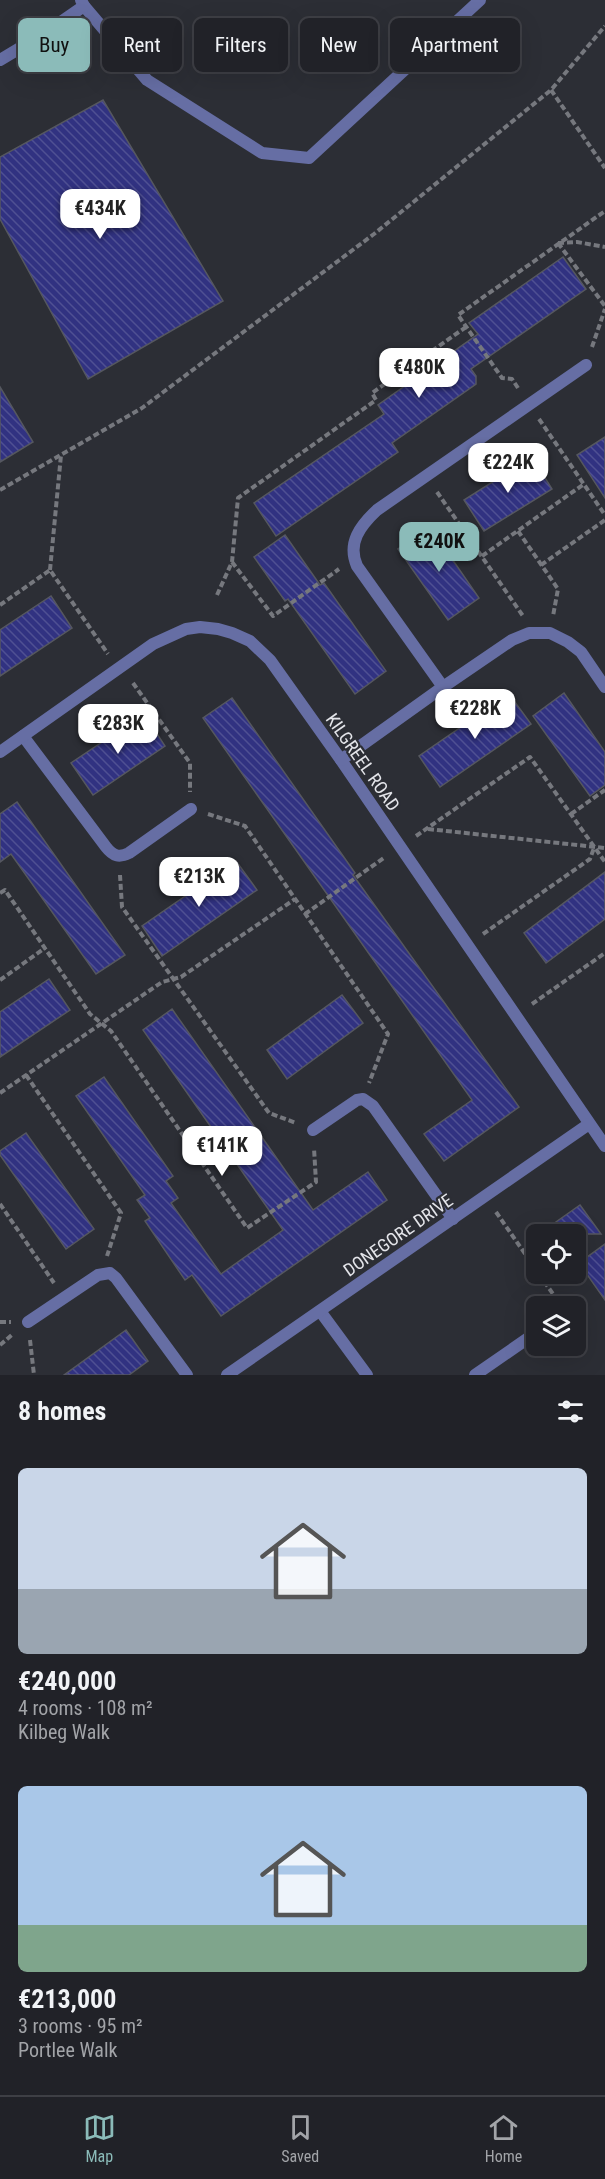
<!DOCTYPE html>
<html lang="en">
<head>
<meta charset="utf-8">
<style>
  body { margin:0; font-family:"Roboto Condensed",sans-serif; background:#2d2f34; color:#f1f3f6; height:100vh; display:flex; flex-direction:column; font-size:22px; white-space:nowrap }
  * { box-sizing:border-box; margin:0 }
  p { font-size:20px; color:#a2a4a8 }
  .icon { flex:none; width:33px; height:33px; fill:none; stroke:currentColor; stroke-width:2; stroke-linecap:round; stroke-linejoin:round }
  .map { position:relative; height:1375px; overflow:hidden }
  .panel { display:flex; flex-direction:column; background:#212228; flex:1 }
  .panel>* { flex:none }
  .banner { position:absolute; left:18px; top:18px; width:570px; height:54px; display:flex; gap:12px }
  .tools { position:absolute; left:526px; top:1224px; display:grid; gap:12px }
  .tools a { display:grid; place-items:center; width:60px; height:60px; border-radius:9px; background:#212228; box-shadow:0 6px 24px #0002,0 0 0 2px #3e3f45; font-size:30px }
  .price { position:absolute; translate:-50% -51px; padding:0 14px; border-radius:12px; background:#fff; color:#222; font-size:20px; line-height:39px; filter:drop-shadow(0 2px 3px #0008) }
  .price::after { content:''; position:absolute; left:50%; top:36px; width:18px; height:14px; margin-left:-9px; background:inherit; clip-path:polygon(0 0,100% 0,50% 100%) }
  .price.selected { background:#8bbbb9; color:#111 }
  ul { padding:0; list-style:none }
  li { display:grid; align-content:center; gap:12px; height:318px; padding:0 18px }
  li span { display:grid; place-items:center; height:186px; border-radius:9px; color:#555 }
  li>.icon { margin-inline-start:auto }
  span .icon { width:108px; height:108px; fill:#fffc; stroke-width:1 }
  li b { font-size:26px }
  h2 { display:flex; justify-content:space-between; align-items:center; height:72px; padding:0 18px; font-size:26px }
  .pill { padding:0 21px; border-radius:9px; background:#212228; box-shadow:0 6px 24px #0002,0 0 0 2px #3e3f45; font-size:21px; line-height:54px }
  .pill.selected { background:#8bbbb9; color:#111 }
  .tabs { display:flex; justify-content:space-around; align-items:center; height:84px; border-top:2px solid #3e3f45; background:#212228; font-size:16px; color:#a2a4a8 }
  .tabs a { display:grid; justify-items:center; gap:3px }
  .tabs .selected { color:#8bbbb9 }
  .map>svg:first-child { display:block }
  .building { fill:url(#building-back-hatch); stroke:#55575f; stroke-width:1.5 }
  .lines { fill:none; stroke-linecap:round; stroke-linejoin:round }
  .path { stroke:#76787e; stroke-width:4; stroke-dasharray:6 3; stroke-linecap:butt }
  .lane { stroke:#666ea4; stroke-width:12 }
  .street { stroke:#666ea4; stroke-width:12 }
  .labels { text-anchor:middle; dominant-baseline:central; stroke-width:4.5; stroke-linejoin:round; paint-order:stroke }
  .street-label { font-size:18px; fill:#e4e5ea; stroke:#2c2e35 }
</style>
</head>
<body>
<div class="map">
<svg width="605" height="1375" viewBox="0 0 605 1375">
  <defs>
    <pattern id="building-back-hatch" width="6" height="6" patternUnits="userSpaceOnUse" patternTransform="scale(1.5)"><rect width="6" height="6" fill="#313281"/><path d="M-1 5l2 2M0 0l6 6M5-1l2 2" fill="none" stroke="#4f5093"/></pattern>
  </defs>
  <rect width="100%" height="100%" fill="#2c2e35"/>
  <g class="building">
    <path d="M 103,100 L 223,301 L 88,379 L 0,219 L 0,157 Z"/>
    <path d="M 563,257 L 586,289 L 471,369 L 476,376 L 476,384 L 392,443 L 398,452 L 276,536 L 254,503 L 384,414 L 378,405 L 478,334 L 469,323 Z"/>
    <path d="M 0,387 L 33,442 L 0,462 Z"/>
    <path d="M 605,437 L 605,498 L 577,455 Z"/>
    <path d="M 532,457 L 552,489 L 484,531 L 464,500 Z"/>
    <path d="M 430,527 L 479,598 L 448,620 L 398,549 Z"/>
    <path d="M 285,535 L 320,585 L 324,583 L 386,671 L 355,694 L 288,599 L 285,601 L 254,557 Z"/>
    <path d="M 51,596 L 72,628 L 0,676 L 0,630 Z"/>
    <path d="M 564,693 L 605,752 L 605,785 L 590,796 L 533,716 Z"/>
    <path d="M 509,694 L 531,724 L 440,787 L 419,756 Z"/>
    <path d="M 232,698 L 355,873 L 353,875 L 519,1107 L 444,1161 L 424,1134 L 472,1100 L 203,718 Z"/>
    <path d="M 144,714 L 165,746 L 93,795 L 71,763 Z"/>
    <path d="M 17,802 L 125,955 L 96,974 L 11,854 L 0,862 L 0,814 Z"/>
    <path d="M 236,861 L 257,890 L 162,956 L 142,926 Z"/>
    <path d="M 605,872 L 605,919 L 546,963 L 524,933 Z"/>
    <path d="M 49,979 L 70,1010 L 0,1057 L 0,1012 Z"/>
    <path d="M 342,995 L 363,1023 L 287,1079 L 267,1050 Z"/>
    <path d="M 172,1009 L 313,1210 L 368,1172 L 387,1200 L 221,1316 L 192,1275 L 185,1280 L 145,1221 L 150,1218 L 137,1200 L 145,1195 L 76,1096 L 104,1077 L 173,1176 L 166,1181 L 178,1198 L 171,1203 L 221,1274 L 283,1230 L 143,1030 Z"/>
    <path d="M 26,1133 L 94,1229 L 66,1249 L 0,1155 L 0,1151 Z"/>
    <path d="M 580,1205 L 601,1234 L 539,1234 Z"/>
    <path d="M 605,1244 L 605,1300 L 579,1263 Z"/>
    <path d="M 126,1330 L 148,1361 L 129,1375 L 64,1375 Z"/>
  </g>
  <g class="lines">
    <g class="path">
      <path d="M 551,90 L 605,168"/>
      <path d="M 558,243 L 605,306"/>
      <path d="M 558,243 L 577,242 L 605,247"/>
      <path d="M 592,347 L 605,309"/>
      <path d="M 518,388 L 512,379 L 502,378 L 458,315 L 605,211"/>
      <path d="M 539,419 L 605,515"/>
      <path d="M 0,490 L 142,408 L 374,234 L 551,90 L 605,26"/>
      <path d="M 437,492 L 523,616"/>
      <path d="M 518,531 L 558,589 L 553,616"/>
      <path d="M 482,556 L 584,484"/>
      <path d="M 232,562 L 273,616 L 339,569"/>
      <path d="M 541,565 L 605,520"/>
      <path d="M 50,570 L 61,455"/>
      <path d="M 217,595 L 232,562 L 238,498 L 376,400 L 372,393 L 466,327"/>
      <path d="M 0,605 L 50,570 L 108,654"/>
      <path d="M 133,683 L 190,763 L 190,792"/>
      <path d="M 208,814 L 245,826 L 388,1034 L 369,1083"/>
      <path d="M 571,814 L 605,790"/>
      <path d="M 428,829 L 605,848"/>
      <path d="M 416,836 L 530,757 L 605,862"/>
      <path d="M 120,875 L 122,907 L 269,1113 L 296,1123"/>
      <path d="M 0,893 L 5,890 L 90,1014 L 111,1031 L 247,1228 L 316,1182 L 314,1148"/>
      <path d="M 305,914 L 385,857"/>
      <path d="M 483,934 L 590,859 L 594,848"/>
      <path d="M 0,980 L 45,948"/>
      <path d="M 532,1004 L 605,953"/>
      <path d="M 26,1075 L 121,1213 L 107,1256"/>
      <path d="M 0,1093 L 162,982 L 181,977 L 295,899"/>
      <path d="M 0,1204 L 54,1283"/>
      <path d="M 496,1212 L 537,1271"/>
      <path d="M 539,1274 L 553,1294 L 551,1306"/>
      <path d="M 0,1322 L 11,1322"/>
      <path d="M 30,1340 L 34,1375"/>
      <path d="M 0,1345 L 13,1334"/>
    </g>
    <g class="lane">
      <path d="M 84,6 L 147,80 L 262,153 L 309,158 L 480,0"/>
      <path d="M 0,60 L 45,33 L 84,6 L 81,0"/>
    </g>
    <g class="street">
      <path d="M 443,687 L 357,566 C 347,543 360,526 377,510 L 586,365"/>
      <path d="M 23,736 L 106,847 C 113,856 119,858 129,853 L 191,809"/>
      <path d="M 0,752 L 153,644 L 186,629 L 200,627 L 218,629 L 232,633 L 250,641 L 270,660 L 341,760 L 605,1146"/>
      <path d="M 341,760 L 443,687 L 512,640 L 529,633 L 550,633 L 568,642 L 581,652 L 605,687"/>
      <path d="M 313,1130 L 357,1100 L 363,1099 L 373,1106 L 453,1219"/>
      <path d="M 320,1311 L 367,1375"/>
      <path d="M 28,1322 L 98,1275 L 110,1273 L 116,1278 L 187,1375"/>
      <path d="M 227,1375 L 589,1124"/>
      <path d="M 475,1375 L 537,1332"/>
    </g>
  </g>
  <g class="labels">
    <g class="street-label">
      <text transform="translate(363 762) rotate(55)">KILGREEL ROAD</text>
      <text transform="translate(398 1235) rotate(-35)">DONEGORE DRIVE</text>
    </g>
  </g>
</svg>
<div class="tools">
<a><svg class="icon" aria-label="locate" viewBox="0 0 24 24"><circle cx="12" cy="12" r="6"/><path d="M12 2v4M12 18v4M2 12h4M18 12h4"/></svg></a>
<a><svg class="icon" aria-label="layers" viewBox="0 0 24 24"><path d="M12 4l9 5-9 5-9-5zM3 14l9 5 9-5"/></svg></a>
</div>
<b class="price" style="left:100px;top:240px">€434K</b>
<b class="price" style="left:419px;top:399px">€480K</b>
<b class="price" style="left:508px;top:494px">€224K</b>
<b class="price selected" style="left:439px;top:573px">€240K</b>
<b class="price" style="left:475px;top:740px">€228K</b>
<b class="price" style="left:118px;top:755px">€283K</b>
<b class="price" style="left:199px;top:908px">€213K</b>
<b class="price" style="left:222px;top:1177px">€141K</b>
<div class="banner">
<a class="pill selected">Buy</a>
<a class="pill">Rent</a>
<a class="pill">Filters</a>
<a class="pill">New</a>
<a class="pill">Apartment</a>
</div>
</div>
<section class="panel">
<h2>8 homes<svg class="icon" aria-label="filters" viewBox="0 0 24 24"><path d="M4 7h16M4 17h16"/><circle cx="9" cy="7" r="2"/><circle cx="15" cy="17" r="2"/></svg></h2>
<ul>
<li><span style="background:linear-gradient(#c9d6e8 65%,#9aa5b1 0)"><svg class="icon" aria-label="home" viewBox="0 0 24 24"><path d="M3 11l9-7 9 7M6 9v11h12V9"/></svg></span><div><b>€240,000</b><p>4 rooms · 108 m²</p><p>Kilbeg Walk</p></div></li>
<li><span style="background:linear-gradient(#a9c7e8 75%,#7fa58c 0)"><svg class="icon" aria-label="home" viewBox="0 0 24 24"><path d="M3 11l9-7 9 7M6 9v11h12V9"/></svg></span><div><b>€213,000</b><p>3 rooms · 95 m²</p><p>Portlee Walk</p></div></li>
</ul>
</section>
<nav class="tabs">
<a class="selected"><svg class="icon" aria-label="map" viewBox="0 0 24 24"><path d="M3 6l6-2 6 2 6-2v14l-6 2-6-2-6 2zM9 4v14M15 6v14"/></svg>Map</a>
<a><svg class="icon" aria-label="saved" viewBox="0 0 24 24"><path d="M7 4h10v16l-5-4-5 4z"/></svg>Saved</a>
<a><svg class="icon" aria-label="home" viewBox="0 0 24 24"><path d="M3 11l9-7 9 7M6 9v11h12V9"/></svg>Home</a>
</nav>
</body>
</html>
